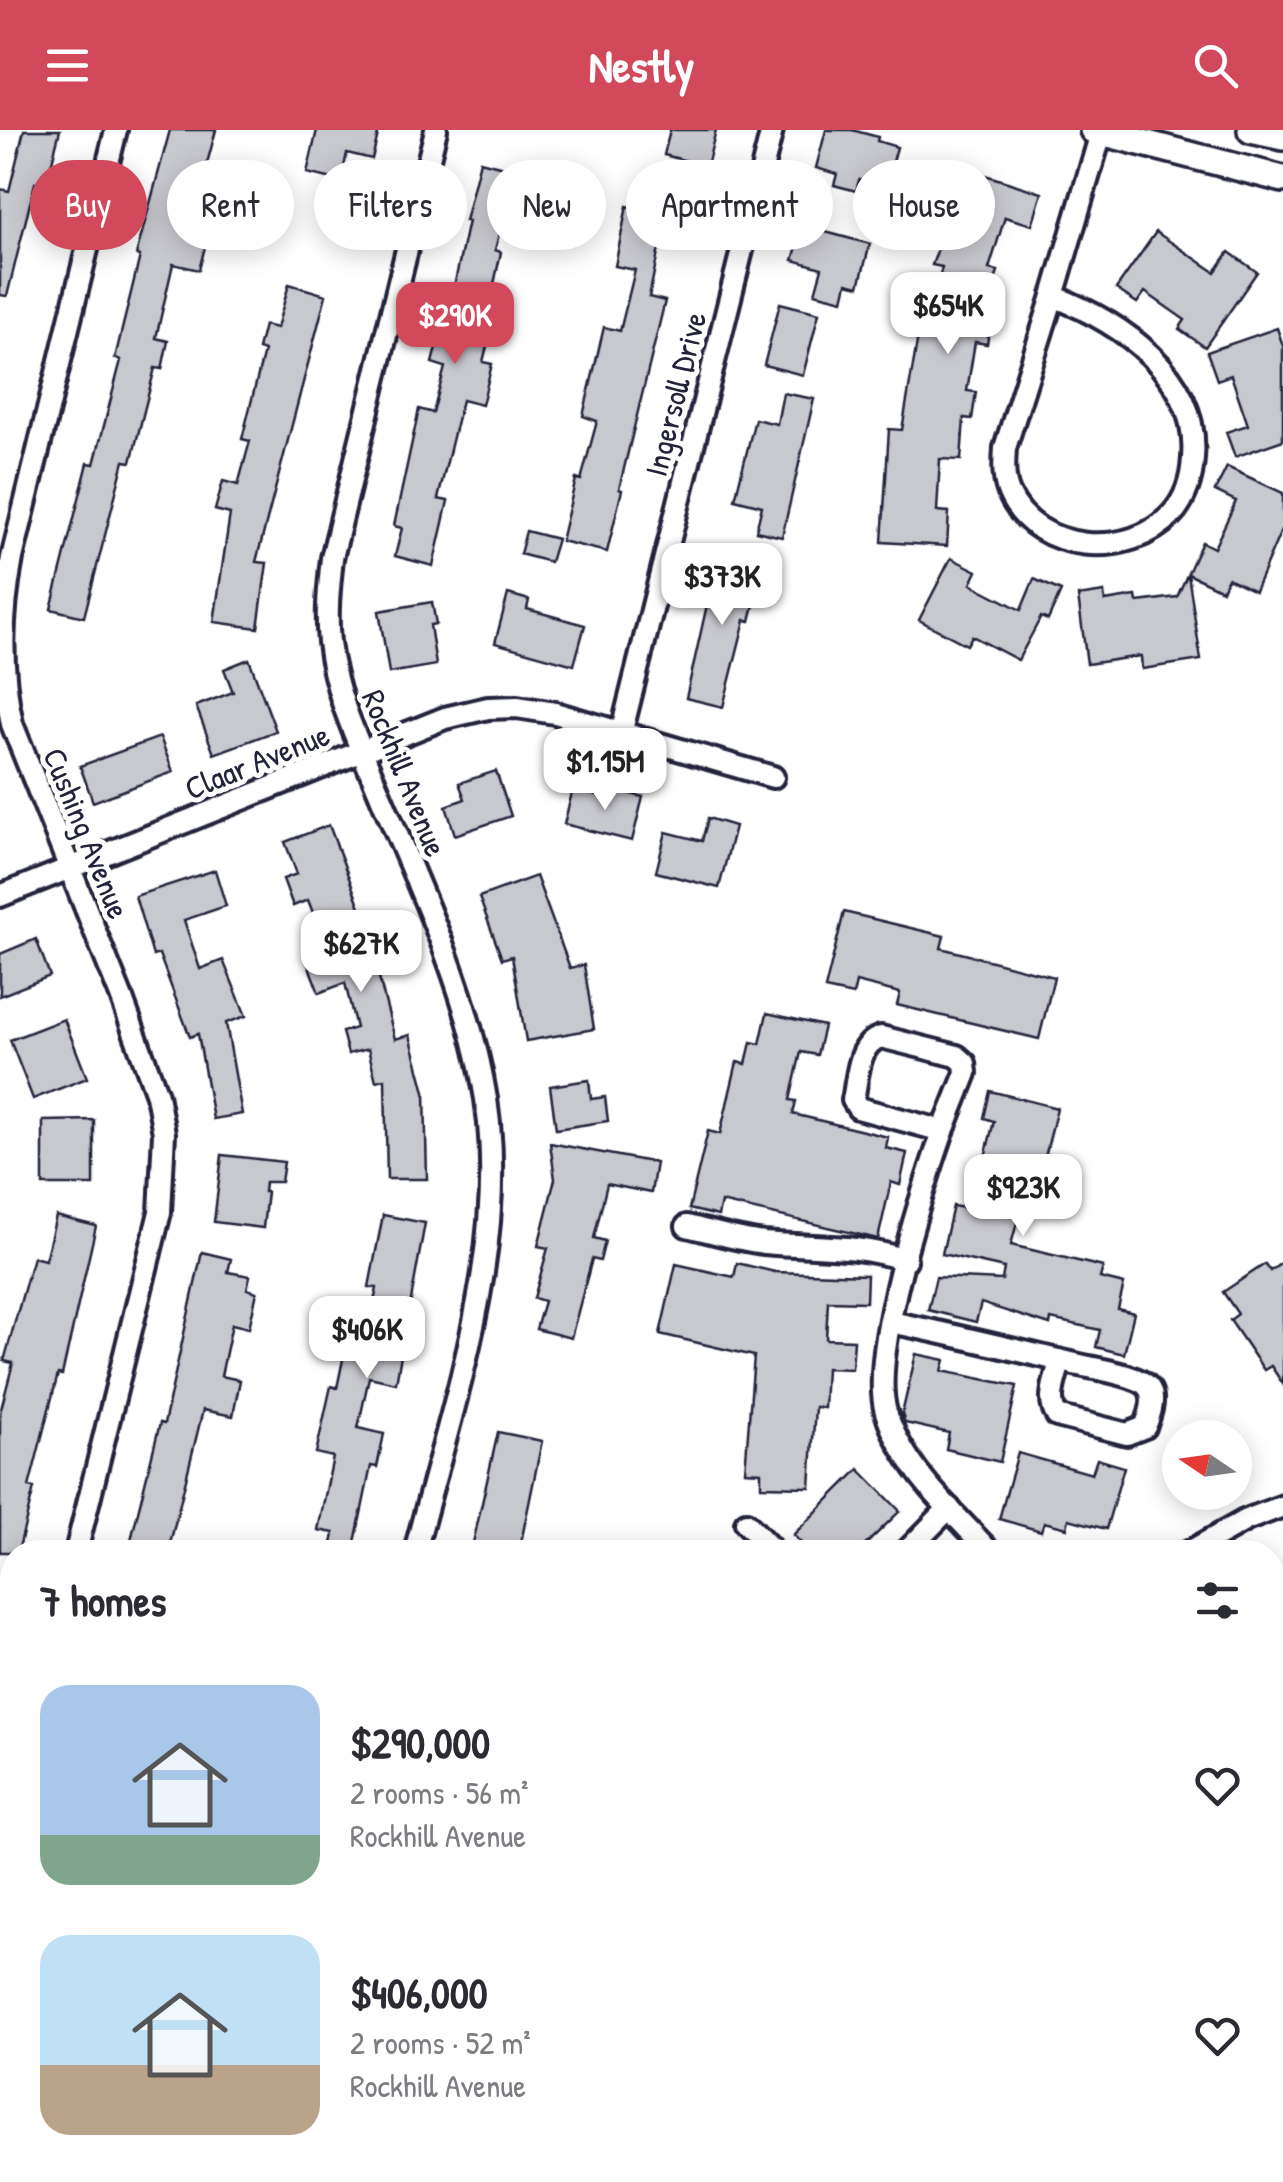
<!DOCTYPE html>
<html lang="en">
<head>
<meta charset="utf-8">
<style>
  body { margin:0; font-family:"Patrick Hand",sans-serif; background:#f7f7f7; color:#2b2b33; height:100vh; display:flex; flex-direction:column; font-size:38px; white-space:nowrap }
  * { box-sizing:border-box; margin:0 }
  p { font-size:32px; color:#7c7c81 }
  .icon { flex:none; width:55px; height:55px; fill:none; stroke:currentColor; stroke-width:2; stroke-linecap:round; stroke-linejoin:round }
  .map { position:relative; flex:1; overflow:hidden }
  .drawer { position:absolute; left:0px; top:1410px; width:1285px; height:642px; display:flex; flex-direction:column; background:#fff; border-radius:40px 40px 0 0; box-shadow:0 5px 25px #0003 }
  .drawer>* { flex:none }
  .banner { position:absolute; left:30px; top:30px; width:1225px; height:90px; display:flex; gap:20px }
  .needle { width:65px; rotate:283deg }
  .buttons { position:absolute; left:1162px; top:1290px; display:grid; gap:20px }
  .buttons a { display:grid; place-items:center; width:90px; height:90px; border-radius:50%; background:#fff; box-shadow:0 5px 25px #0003; font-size:50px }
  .price { position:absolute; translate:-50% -85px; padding:0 22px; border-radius:20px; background:#fff; color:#222; font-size:32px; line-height:65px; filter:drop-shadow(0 2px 5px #0008) }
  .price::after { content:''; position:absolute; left:50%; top:60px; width:30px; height:22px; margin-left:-15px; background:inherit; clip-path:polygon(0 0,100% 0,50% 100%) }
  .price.on { background:#d1495b; color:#fff }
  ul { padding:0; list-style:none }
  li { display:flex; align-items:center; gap:30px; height:250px; padding:0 40px }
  li span { display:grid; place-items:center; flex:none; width:280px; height:200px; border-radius:30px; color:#555 }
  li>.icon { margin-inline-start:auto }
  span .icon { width:120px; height:120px; fill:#fffc; stroke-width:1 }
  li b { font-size:42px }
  h2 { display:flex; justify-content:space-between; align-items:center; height:120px; padding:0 40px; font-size:42px }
  .pill { padding:0 35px; border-radius:45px; background:#fff; box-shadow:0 5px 25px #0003; font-size:35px; line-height:90px }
  .pill.on { background:#d1495b; color:#fff }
  header { display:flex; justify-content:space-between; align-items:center; height:130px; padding:0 40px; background:#d1495b; color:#fff; font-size:45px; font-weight:700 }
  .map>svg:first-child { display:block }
  .building { fill:#c8c8cf; stroke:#22223b; stroke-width:2.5 }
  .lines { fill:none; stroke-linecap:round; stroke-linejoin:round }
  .service-casing { stroke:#22223b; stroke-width:18 }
  .minor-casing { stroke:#22223b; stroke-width:28 }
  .tertiary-casing { stroke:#22223b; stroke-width:32 }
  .service { stroke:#fff; stroke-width:10 }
  .minor { stroke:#fff; stroke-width:20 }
  .tertiary { stroke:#fff; stroke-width:25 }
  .labels { text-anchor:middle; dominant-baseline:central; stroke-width:10; stroke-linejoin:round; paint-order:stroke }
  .street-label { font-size:32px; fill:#22223b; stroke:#fff }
</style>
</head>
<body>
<header><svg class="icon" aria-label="menu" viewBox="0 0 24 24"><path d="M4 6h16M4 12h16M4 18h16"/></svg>Nestly<svg class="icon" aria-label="search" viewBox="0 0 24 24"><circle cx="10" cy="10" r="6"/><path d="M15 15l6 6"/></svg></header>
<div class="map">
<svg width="1283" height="2052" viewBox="0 0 1283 2052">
  <rect width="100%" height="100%" fill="#fff"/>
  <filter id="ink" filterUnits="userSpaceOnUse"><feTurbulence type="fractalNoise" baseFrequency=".01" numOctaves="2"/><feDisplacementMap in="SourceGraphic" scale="20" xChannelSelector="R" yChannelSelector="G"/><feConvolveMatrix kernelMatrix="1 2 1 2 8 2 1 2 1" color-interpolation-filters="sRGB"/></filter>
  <g filter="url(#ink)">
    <g class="building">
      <path d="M 24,0 L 60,0 L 46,55 L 35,53 L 7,166 L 0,165 L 0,59 L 9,61 Z"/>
      <path d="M 170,0 L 216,0 L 187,108 L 206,113 L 199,140 L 173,134 L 156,208 L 168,211 L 162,239 L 155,238 L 131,332 L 124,331 L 84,487 L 51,479 L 88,333 L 94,334 L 121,230 L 115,228 L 140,126 L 136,125 Z"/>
      <path d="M 317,0 L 379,0 L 372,29 L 347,23 L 341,51 L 307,43 Z"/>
      <path d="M 670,0 L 716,0 L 707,36 L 664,25 Z"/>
      <path d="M 826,0 L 852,0 L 878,7 L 877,11 L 897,17 L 886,57 L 859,50 L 856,61 L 834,55 L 837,44 L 816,38 Z"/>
      <path d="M 480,31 L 515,40 L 495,120 L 501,122 L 491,168 L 499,169 L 483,232 L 492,234 L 482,275 L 462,270 L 438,369 L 448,371 L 433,436 L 395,426 L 402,398 L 394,396 L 419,279 L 433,283 L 445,237 L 432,233 L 441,198 L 445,199 L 468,91 L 465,91 Z"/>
      <path d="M 966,39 L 1042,63 L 1032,95 L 1005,87 L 989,139 L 998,141 L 986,182 L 992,183 L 987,214 L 975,212 L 967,261 L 976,262 L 972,289 L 964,288 L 961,330 L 940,329 L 937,381 L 949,382 L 947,416 L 882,412 L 889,299 L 902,300 L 924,171 L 932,173 L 942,137 L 932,135 Z"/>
      <path d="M 627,76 L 689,89 L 683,118 L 660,113 L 649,167 L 665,171 L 619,359 L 622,360 L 607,422 L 561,411 L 576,349 L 581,350 L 597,291 L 583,286 L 604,197 L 620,201 L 635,140 L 615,136 Z"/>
      <path d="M 803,96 L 870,114 L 859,156 L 847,153 L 843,170 L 815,163 L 822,138 L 793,130 Z"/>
      <path d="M 1156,102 L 1215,142 L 1229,122 L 1257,142 L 1205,217 L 1179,199 L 1185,190 L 1145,162 L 1137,173 L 1116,159 Z"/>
      <path d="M 289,154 L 326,165 L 256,432 L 267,433 L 258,498 L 214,492 L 230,384 L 215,380 L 223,351 L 238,355 L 250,311 L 242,309 L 264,221 L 258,219 L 264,195 L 277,198 Z"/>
      <path d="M 780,173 L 819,183 L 803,245 L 764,235 Z"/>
      <path d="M 1277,198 L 1283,216 L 1283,310 L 1235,327 L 1226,302 L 1248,295 L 1231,245 L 1217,250 L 1207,222 Z"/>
      <path d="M 783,263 L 814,269 L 782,407 L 756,401 L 762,376 L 735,369 L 755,289 L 777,294 Z"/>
      <path d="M 1227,337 L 1283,363 L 1283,396 L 1255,461 L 1228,448 L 1222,460 L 1188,444 L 1201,530 L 1142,539 L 1141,526 L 1087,534 L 1078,466 L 1104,462 L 1105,471 L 1136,466 L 1137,472 L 1177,467 L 1202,412 L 1214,418 L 1236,371 L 1215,361 Z"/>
      <path d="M 526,401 L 557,409 L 550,432 L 520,424 Z"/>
      <path d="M 720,417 L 756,427 L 745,469 L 755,471 L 750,491 L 745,490 L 723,577 L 686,568 Z"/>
      <path d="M 951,428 L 977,441 L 971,454 L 1021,480 L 1034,449 L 1061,461 L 1048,490 L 1041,487 L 1018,530 L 972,506 L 967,515 L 919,490 Z"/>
      <path d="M 508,464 L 529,470 L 527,479 L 585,495 L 574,535 L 495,513 Z"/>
      <path d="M 432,472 L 436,494 L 430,495 L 436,535 L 389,543 L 379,481 Z"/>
      <path d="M 249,529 L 276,601 L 214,624 L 196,576 L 233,562 L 224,539 Z"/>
      <path d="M 160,607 L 173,642 L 93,672 L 80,636 Z"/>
      <path d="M 496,641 L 511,686 L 455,705 L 446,676 L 465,669 L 459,653 Z"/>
      <path d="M 604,657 L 643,667 L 632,711 L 564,694 L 573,659 L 602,666 Z"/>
      <path d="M 708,688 L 735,696 L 719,758 L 656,742 L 666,702 L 702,711 Z"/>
      <path d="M 329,695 L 383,838 L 377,840 L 395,909 L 410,905 L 425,962 L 427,1049 L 387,1049 L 385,949 L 376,951 L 368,919 L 348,924 L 342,902 L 356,898 L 345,853 L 319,863 L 306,829 L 328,821 L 308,770 L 293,776 L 283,749 L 297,744 L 285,712 Z"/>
      <path d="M 215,740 L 226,776 L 184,790 L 200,839 L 223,830 L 246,886 L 226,893 L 242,984 L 213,989 L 198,904 L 190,907 L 159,824 L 153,826 L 135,766 Z"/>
      <path d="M 536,746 L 570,838 L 584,835 L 594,899 L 526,911 L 512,826 L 502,829 L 479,767 Z"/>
      <path d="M 844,782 L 944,806 L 941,818 L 1054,847 L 1039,909 L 897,875 L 900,863 L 856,852 L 853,865 L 825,859 Z"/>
      <path d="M 36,809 L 50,846 L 0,866 L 0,824 Z"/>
      <path d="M 767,883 L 824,896 L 817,925 L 801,922 L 790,970 L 796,971 L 793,984 L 888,1007 L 886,1018 L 907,1023 L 900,1055 L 891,1052 L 878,1109 L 721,1072 L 718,1086 L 689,1079 L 708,1001 L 720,1004 L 737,932 L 746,934 L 751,912 L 760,914 Z"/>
      <path d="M 64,889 L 87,948 L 33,969 L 10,910 Z"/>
      <path d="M 589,950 L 591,969 L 605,967 L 608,991 L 556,999 L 550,956 Z"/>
      <path d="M 990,961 L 1057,978 L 1033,1076 L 1022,1074 L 1011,1115 L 1103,1137 L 1100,1148 L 1124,1154 L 1118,1179 L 1134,1183 L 1124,1224 L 1096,1217 L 1100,1200 L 1051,1189 L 1050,1195 L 981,1173 L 976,1192 L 928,1180 L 936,1147 L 1002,1150 L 1004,1138 L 942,1124 L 953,1076 L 969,1079 L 979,1034 L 983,1035 L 994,991 L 984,988 Z"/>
      <path d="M 94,990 L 94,1055 L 43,1055 L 43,991 Z"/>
      <path d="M 550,1013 L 656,1033 L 651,1063 L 607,1054 L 594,1108 L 605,1111 L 600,1131 L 592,1129 L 571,1208 L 536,1199 L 544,1171 L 534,1168 L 548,1118 L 538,1116 L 555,1049 Z"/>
      <path d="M 222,1025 L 284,1032 L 281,1052 L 265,1052 L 264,1062 L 267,1062 L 263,1098 L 214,1092 Z"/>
      <path d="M 383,1085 L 425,1093 L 396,1253 L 369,1247 L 358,1298 L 384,1304 L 377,1337 L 371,1336 L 353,1422 L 342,1422 L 331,1420 L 334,1403 L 318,1400 L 333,1327 L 316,1323 L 331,1256 L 337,1258 L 346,1215 L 364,1218 L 377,1158 L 369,1157 Z"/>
      <path d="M 56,1086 L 96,1096 L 62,1245 L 58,1244 L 29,1357 L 34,1358 L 18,1422 L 0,1422 L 0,1283 L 13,1233 L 4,1231 L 33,1127 L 45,1130 Z"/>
      <path d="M 202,1122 L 231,1129 L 228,1142 L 250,1146 L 247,1159 L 257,1162 L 249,1198 L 232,1194 L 221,1246 L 240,1250 L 233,1286 L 203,1280 L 168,1422 L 128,1422 L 160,1293 L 164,1294 Z"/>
      <path d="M 1283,1132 L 1283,1254 L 1271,1236 L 1264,1240 L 1230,1190 L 1238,1184 L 1223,1162 L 1265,1134 L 1270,1141 Z"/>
      <path d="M 737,1133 L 775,1142 L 867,1145 L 866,1172 L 828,1171 L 826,1209 L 854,1210 L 852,1239 L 826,1238 L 824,1278 L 815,1277 L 810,1357 L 761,1356 L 761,1342 L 745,1341 L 754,1226 L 660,1204 L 676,1134 L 734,1147 Z"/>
      <path d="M 916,1224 L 945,1230 L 942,1241 L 1017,1256 L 1000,1332 L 946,1319 L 949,1303 L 905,1293 L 902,1284 Z"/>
      <path d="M 498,1302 L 542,1311 L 519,1422 L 471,1422 Z"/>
      <path d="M 1018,1323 L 1092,1344 L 1097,1329 L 1124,1337 L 1106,1399 L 1069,1389 L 1067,1398 L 1044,1392 L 1041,1401 L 999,1389 Z"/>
      <path d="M 859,1339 L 900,1381 L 858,1422 L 810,1422 L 793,1405 Z"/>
    </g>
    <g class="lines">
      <g class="service-casing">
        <g id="service">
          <path d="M 1272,1678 L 1283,1681"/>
          <path d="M 1016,2040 L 1017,2052"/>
        </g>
      </g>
      <g class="minor-casing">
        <g id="minor">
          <path d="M 1053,166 C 1120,192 1200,245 1193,328 C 1192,347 1186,369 1172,384 C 1130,430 1036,424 1009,363 C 1003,349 1004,333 1005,318 Z"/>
          <path d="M 1053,166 L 1102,0"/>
          <path d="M 622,600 L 772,0"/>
          <path d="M 0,766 L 445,588 L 488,578 L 517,577 L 555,583 L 773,647"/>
          <path d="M 881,907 L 957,926 L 965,933 L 966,943 L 943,1001 L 858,978 L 853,970 C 858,948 857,914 881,907 Z"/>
          <path d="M 943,1001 C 922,1062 869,1225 886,1282 C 903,1338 952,1381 990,1422"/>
          <path d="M 687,1096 C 712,1102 738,1110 764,1113 C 818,1118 852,1113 906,1130"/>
          <path d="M 890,1192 C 951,1204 1010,1219 1071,1233 C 1089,1238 1130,1243 1145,1254 C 1158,1264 1150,1285 1145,1297 L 1127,1304 L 1057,1286 C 1046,1270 1056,1249 1060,1231"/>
          <path d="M 746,1393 L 774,1422"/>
          <path d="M 76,1422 L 160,1082 L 164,1003 L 157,965 L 121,866 L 12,594 C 0,537 1,485 12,428 L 116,0"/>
          <path d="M 415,1422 C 453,1271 515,1103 482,947 C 463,851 420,759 382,669 C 361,618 335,567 329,512 C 326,484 329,456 332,428 L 436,0"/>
          <path d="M 906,1422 L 949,1378"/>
          <path d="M 1189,1422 L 1246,1390 L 1283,1376"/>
          <path d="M 0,1724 L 12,1677"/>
          <path d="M 256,2052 L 259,2040"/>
          <path d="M 672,2052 L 675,2040"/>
          <path d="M 764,2052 L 766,2040"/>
          <path d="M 925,2052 L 928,2040"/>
        </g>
      </g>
      <g class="tertiary-casing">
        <g id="tertiary">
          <path d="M 1093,0 L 1283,49"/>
          <path d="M 1251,0 L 1283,7"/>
        </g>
      </g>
      <use href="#service" class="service"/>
      <use href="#minor" class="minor"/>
      <use href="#tertiary" class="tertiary"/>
    </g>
  </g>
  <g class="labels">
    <g class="street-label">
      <text transform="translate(675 264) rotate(-76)">Ingersoll Drive</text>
      <text transform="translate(257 631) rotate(-22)">Claar Avenue</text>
      <text transform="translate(405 643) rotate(68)">Rockhill Avenue</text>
      <text transform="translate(87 703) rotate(68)">Cushing Avenue</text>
    </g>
  </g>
</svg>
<div class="buttons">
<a><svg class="needle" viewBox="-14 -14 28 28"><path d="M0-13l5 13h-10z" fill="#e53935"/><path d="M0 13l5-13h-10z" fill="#7c7c81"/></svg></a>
</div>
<b class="price" style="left:948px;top:227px">$654K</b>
<b class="price on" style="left:455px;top:237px">$290K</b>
<b class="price" style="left:722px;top:498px">$373K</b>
<b class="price" style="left:605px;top:683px">$1.15M</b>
<b class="price" style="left:361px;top:865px">$627K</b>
<b class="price" style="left:1023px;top:1109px">$923K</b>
<b class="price" style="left:367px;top:1251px">$406K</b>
<div class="banner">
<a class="pill on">Buy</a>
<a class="pill">Rent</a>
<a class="pill">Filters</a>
<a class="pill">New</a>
<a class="pill">Apartment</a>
<a class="pill">House</a>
</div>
<section class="drawer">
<h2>7 homes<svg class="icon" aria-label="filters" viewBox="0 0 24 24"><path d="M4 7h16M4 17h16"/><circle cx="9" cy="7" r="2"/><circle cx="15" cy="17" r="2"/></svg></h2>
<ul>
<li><span style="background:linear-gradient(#a9c7e8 75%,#7fa58c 0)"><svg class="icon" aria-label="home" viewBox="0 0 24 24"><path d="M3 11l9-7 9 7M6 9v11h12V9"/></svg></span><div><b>$290,000</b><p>2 rooms · 56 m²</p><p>Rockhill Avenue</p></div><svg class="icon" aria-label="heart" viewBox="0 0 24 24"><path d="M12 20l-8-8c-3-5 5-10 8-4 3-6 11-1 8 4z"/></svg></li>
<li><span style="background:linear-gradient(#bfe0f5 65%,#b9a48a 0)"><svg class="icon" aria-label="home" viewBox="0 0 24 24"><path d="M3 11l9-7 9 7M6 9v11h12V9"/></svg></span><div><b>$406,000</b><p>2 rooms · 52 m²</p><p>Rockhill Avenue</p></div><svg class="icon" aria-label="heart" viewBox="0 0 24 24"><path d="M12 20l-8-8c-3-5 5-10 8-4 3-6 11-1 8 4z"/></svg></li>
</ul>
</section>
</div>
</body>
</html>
